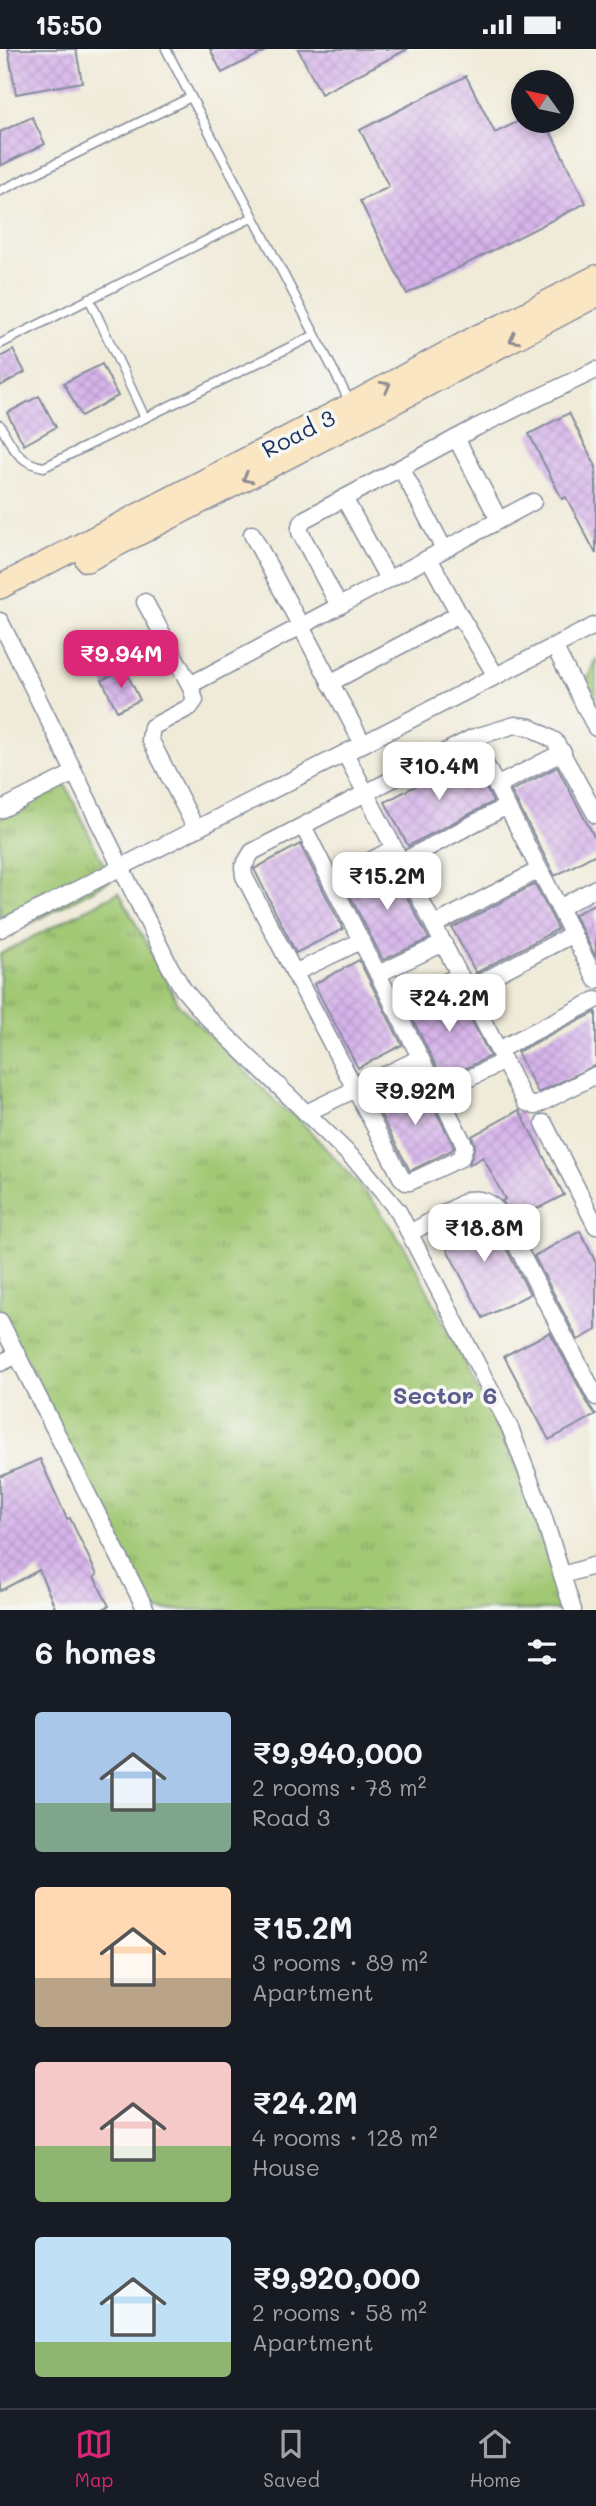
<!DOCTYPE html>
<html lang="en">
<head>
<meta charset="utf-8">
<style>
  body { margin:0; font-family:Mali,sans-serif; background:#20242c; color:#f1f3f6; height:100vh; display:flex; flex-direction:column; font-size:26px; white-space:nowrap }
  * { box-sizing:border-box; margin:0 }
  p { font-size:23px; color:#9ea1a6 }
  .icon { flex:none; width:38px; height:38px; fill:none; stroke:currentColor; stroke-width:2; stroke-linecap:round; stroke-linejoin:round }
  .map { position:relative; height:1561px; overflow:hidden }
  .panel { display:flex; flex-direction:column; background:#171b24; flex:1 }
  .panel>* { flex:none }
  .needle { width:46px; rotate:303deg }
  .fabs { position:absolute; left:511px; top:21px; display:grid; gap:14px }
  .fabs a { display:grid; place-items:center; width:63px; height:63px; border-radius:50%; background:#171b24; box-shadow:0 4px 10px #0003; font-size:35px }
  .price { position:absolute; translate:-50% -60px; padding:0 16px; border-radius:14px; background:#fff; color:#222; font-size:23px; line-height:46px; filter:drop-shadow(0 2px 4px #0008) }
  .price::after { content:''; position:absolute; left:50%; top:42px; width:21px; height:16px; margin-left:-10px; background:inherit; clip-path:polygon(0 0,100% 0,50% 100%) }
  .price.current { background:#db2777; color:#fff }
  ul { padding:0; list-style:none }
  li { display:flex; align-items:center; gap:21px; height:175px; padding:0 35px }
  li span { display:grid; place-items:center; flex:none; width:196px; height:140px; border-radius:7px; color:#555 }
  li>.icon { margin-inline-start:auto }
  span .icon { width:84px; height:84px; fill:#fffc; stroke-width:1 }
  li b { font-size:30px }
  h2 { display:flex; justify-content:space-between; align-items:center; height:84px; padding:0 35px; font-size:30px }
  .status { display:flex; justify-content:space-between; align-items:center; height:49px; padding:0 35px; background:#171b24; direction:ltr }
  .status svg { height:19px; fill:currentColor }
  .tab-bar { display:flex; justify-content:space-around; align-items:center; height:98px; border-top:2px solid #363941; background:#171b24; font-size:19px; color:#9ea1a6 }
  .tab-bar a { display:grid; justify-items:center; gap:4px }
  .tab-bar .current { color:#db2777 }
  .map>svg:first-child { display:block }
  .grass { fill:url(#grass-tufts); stroke:#5e7c68; stroke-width:2 }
  .building { fill:url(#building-cross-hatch) }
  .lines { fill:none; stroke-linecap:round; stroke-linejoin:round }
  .lane-casing { stroke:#868d9c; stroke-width:11 }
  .street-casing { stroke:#868d9c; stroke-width:19 }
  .secondary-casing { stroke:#868d9c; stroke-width:26 }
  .lane { stroke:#fff; stroke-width:8 }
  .street { stroke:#fff; stroke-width:16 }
  .secondary { stroke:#fbe6c3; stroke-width:23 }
  .oneway { stroke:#8b8a90 }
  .labels { text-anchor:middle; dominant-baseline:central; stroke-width:7; stroke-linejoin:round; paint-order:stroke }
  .street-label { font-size:23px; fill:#1b2f5e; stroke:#f6f6f2 }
  .neighbourhood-label { font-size:24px; font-weight:bold; fill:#5c5d8f; stroke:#f6f6f2 }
</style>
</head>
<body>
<div class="status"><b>15:50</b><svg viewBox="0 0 49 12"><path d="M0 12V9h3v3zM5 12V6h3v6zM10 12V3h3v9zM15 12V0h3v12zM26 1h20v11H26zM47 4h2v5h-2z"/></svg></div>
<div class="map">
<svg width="596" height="1561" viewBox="0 0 596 1561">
  <defs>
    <pattern id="grass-tufts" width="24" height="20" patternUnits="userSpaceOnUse" patternTransform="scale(1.75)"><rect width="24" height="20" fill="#a1c873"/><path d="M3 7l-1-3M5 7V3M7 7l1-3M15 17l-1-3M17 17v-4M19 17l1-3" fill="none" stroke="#82a362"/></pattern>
    <pattern id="building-cross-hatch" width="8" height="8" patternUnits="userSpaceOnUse" patternTransform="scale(1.75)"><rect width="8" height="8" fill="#d6b3ea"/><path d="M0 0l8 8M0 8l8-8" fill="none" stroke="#b79acb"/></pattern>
  </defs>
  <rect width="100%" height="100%" fill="#f6f6f2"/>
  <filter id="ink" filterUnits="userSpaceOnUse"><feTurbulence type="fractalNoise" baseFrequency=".0143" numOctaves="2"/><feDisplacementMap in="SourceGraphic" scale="14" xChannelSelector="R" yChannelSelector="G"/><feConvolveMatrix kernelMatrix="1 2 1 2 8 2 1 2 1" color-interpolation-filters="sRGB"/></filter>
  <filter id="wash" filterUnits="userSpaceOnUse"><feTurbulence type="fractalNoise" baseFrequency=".00686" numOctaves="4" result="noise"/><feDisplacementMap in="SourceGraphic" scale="28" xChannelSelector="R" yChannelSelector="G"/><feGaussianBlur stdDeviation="1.57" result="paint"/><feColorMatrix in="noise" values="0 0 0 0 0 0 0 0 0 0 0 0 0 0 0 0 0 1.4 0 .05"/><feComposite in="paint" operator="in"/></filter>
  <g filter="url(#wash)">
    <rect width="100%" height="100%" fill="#f0ebd9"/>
    <g class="grass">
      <path d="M 596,608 L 596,658 L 585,637 Z"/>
      <path d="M 65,735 L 111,831 L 0,891 L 0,769 Z"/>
      <path d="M 119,843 L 179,956 L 281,1058 L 298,1069 L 373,1152 L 409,1205 L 519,1422 L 565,1561 L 154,1561 L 0,1262 L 0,905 Z"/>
    </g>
    <g id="blocks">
      <g class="building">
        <path d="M 8,0 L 76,0 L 82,33 L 16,45 Z"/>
        <path d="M 210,0 L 269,0 L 222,24 Z"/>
        <path d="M 298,0 L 408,0 L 321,45 Z"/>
        <path d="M 466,27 L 495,84 L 519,72 L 545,72 L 586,154 L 407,245 L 360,152 L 389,138 L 360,81 Z"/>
        <path d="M 32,68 L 45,95 L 0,117 L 0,83 Z"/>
        <path d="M 13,301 L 25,323 L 0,337 L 0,308 Z"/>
        <path d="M 102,315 L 118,347 L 81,367 L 64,334 Z"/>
        <path d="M 39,347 L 56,378 L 24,396 L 7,364 Z"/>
        <path d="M 569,364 L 596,418 L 596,505 L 566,448 L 562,450 L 529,385 Z"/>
        <path d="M 125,620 L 140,651 L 117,662 L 102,631 Z"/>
        <path d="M 470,708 L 493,753 L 408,797 L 385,753 Z"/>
        <path d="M 557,718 L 596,791 L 596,805 L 555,827 L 511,742 Z"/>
        <path d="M 300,795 L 343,880 L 296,904 L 254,820 Z"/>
        <path d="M 389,814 L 429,890 L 383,911 L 345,837 Z"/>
        <path d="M 535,835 L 558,880 L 476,924 L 452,879 Z"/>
        <path d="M 596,854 L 596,908 L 574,866 Z"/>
        <path d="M 359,911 L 402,996 L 358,1019 L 314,935 Z"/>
        <path d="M 455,940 L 490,1007 L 443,1031 L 409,963 Z"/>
        <path d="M 596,963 L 596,1016 L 538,1044 L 517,1003 Z"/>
        <path d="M 421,1033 L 454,1098 L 452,1101 L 410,1122 L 376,1057 Z"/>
        <path d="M 519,1061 L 564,1146 L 515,1171 L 502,1152 L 505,1150 L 483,1108 L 469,1116 L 475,1097 L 472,1087 Z"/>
        <path d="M 482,1162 L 490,1169 L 530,1245 L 483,1269 L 439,1185 Z"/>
        <path d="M 580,1182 L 596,1214 L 596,1281 L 578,1291 L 534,1207 Z"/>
        <path d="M 550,1283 L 587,1353 L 596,1366 L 549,1391 L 504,1307 Z"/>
        <path d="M 40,1410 L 67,1470 L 70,1469 L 97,1526 L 94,1528 L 109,1557 L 101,1561 L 56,1561 L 39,1521 L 0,1542 L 0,1428 Z"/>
      </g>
    </g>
  </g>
  <g filter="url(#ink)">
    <use href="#blocks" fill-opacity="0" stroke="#868d9c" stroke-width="2"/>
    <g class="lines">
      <g class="lane-casing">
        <g id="lane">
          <path d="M 166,0 L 350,353"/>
          <path d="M 0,142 L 191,48"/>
          <path d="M 89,249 L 145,369"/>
          <path d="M 0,295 L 253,168"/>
          <path d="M 0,376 C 12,397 18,414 44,418 L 315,286"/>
        </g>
      </g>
      <g class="street-casing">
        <g id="street">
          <path d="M 456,389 L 499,471"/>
          <path d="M 401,419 L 444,500"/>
          <path d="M 344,449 L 388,530"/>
          <path d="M 533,453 L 339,557 L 300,483 L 300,477 L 305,470 L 477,378 L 596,321"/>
          <path d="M 252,485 L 363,695"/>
          <path d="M 429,509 L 459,565 L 496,627"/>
          <path d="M 145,553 L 190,636"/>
          <path d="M 0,572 L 169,916 L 183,940 L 207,968 L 360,1116 L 398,1162 L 510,1379 L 541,1460 L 573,1561"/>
          <path d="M 554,597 L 596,679"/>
          <path d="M 330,634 L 459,565"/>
          <path d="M 472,689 L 596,931"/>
          <path d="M 345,704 L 525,1053 L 535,1057 L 596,1026"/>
          <path d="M 496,737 L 563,703"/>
          <path d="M 0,761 L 74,724"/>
          <path d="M 303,777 L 465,1097 L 461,1109 L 410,1133 L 406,1133 L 401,1128 L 244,827 L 243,818 L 252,803 L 472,689 L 515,676 L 530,678 L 555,692 L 596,766"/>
          <path d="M 196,780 L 150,690 L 152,678 L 190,658 L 195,651 L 190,636 L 339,557"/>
          <path d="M 401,813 L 507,757"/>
          <path d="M 331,833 L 394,799"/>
          <path d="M 559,859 L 596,839"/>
          <path d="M 434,876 L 539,821"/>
          <path d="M 0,880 L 596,576"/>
          <path d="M 294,924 L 361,892"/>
          <path d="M 378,925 L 444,894"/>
          <path d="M 468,940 L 573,885"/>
          <path d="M 394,958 L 460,926"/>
          <path d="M 498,1001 L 596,951"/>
          <path d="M 438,1045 L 504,1012"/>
          <path d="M 306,1064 L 420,1009"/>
          <path d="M 544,1074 L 596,1177"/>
          <path d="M 410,1184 L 468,1151 C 483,1149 489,1153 499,1163 L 596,1348"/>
          <path d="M 0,1272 L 146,1561"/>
          <path d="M 0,1314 L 18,1306"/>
          <path d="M 563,1526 L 596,1516"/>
        </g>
      </g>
      <g class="secondary-casing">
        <g id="secondary">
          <path d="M 87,511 L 396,352 L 596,246"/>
          <path d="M 0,538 L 351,356 L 481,286 L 502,277 L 596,228"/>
        </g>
      </g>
      <use href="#lane" class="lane"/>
      <use href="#street" class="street"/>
      <use href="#secondary" class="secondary"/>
    </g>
    <defs><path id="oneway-chevron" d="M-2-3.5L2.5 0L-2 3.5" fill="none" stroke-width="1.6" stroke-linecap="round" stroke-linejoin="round" transform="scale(1.75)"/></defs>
    <g class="oneway">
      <use href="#oneway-chevron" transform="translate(514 290) rotate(152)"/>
      <use href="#oneway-chevron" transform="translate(386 337) rotate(-29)"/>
      <use href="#oneway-chevron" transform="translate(247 429) rotate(153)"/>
    </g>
  </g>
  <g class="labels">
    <g class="street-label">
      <text transform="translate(298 384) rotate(-27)">Road 3</text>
    </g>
    <g class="neighbourhood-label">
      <text x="445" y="1345">Sector 6</text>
    </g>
  </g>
</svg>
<div class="fabs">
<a><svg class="needle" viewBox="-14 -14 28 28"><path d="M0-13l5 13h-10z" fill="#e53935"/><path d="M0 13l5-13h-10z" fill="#9ea1a6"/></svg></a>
</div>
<b class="price current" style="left:121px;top:641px">₹9.94M</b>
<b class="price" style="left:439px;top:753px">₹10.4M</b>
<b class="price" style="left:387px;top:863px">₹15.2M</b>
<b class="price" style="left:449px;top:985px">₹24.2M</b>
<b class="price" style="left:415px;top:1078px">₹9.92M</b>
<b class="price" style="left:484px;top:1215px">₹18.8M</b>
</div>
<section class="panel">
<h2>6 homes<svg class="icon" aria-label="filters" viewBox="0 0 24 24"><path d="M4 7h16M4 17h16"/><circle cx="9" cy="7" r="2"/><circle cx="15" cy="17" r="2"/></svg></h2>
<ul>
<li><span style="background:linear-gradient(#a9c7e8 65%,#7fa58c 0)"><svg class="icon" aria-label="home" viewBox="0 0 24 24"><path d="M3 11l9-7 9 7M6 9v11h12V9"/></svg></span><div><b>₹9,940,000</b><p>2 rooms · 78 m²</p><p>Road 3</p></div></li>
<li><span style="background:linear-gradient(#ffd9b3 65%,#b9a48a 0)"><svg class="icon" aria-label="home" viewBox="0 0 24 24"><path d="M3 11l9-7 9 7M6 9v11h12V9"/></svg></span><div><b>₹15.2M</b><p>3 rooms · 89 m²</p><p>Apartment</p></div></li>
<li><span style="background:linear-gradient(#f6c9c9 60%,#8fb573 0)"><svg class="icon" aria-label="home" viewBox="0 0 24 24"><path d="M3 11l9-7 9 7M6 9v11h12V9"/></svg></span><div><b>₹24.2M</b><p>4 rooms · 128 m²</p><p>House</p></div></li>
<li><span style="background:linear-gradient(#bfe0f5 75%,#8fb573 0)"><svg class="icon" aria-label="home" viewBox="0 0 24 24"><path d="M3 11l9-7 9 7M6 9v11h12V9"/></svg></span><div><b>₹9,920,000</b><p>2 rooms · 58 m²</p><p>Apartment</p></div></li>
</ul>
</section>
<nav class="tab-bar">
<a class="current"><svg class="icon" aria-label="map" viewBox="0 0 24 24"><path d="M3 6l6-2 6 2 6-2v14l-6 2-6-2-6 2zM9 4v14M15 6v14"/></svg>Map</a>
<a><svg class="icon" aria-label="saved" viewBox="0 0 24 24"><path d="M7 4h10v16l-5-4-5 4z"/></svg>Saved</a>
<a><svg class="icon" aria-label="home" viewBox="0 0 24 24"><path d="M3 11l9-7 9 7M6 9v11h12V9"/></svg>Home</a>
</nav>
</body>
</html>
